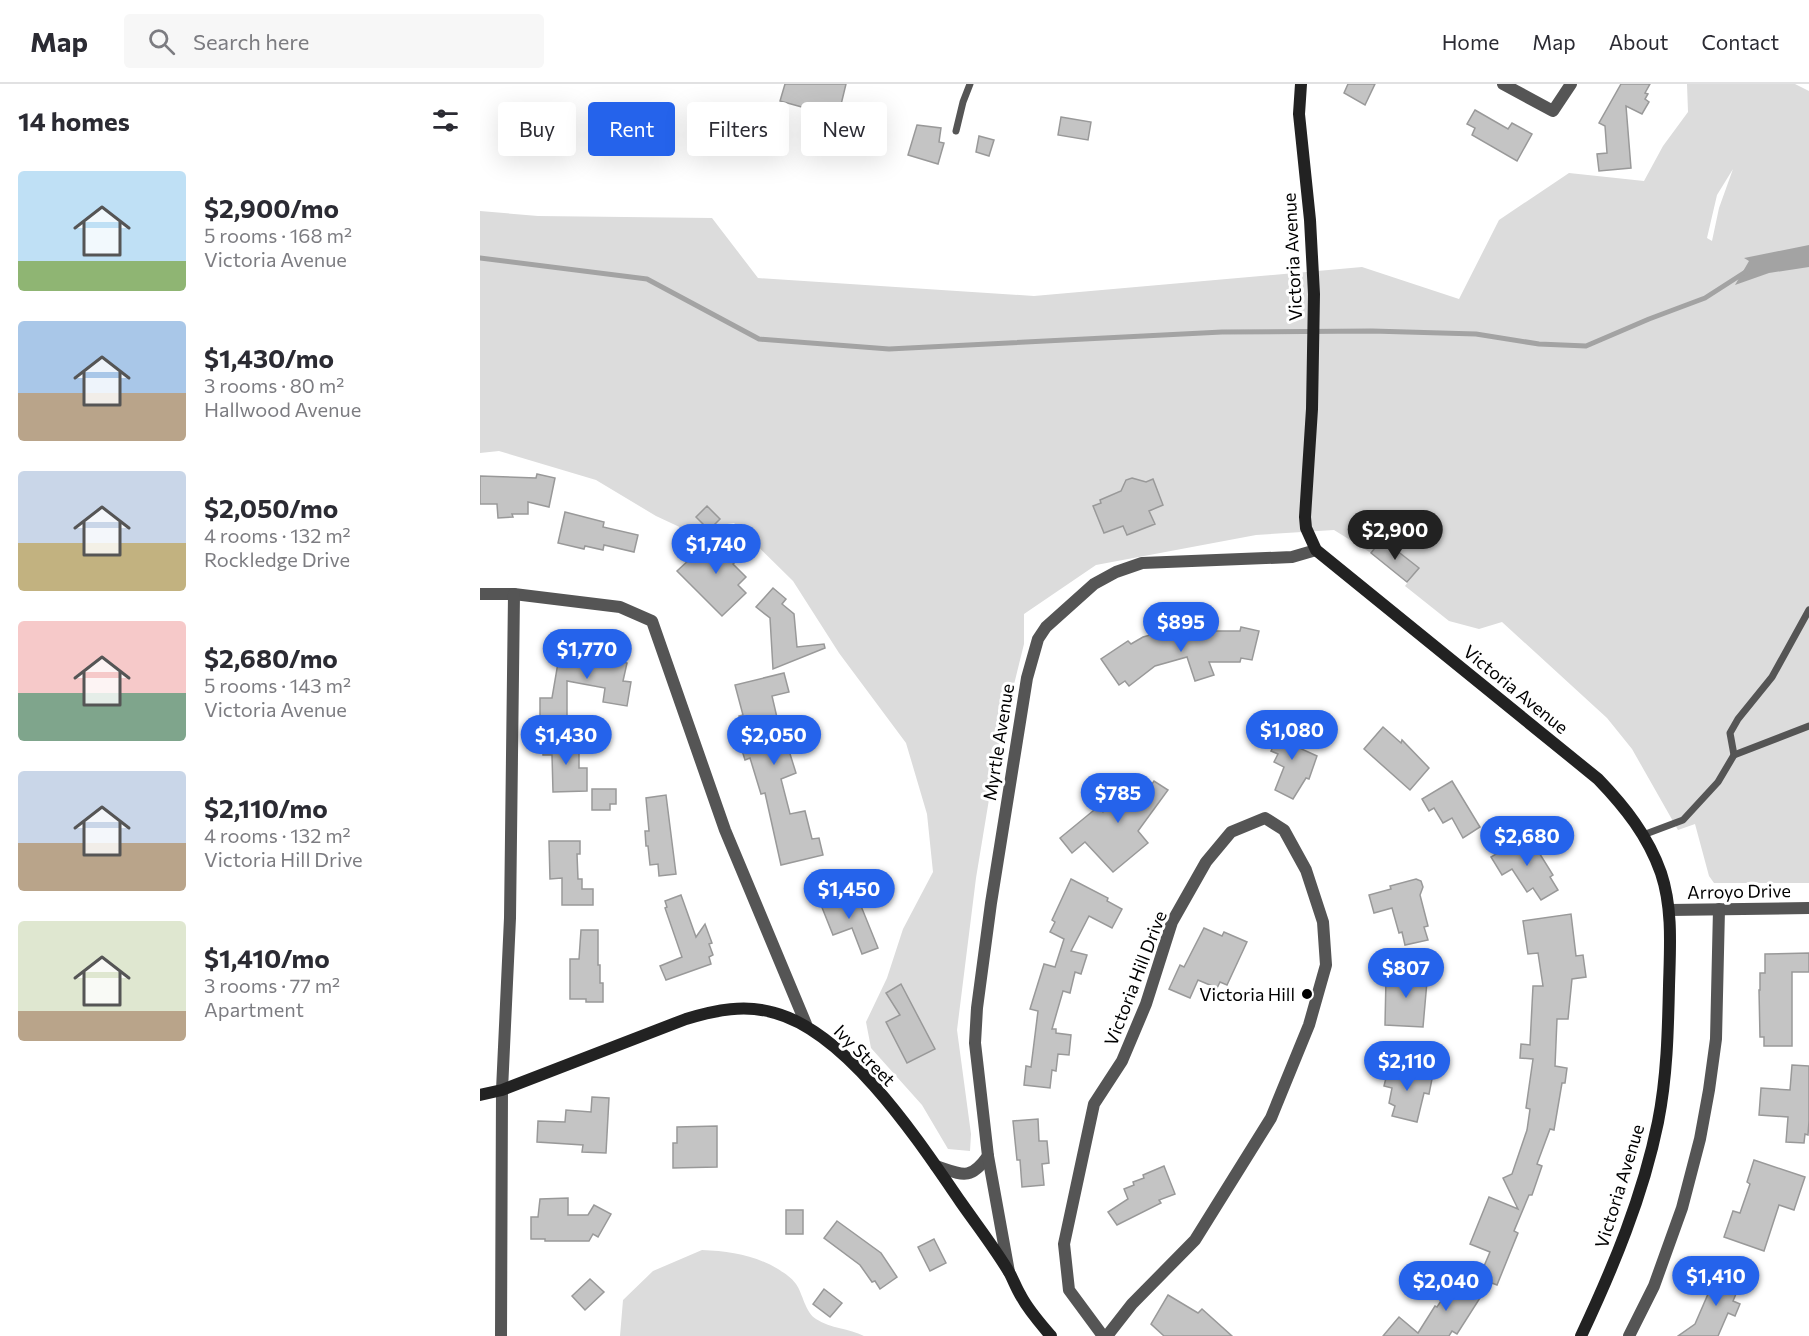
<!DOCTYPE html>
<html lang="en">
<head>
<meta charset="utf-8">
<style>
  body { margin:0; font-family:Commissioner,sans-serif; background:#f7f7f7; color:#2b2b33; height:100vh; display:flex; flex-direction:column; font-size:22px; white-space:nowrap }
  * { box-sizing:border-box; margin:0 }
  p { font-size:20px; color:#7c7c81 }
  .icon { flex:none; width:33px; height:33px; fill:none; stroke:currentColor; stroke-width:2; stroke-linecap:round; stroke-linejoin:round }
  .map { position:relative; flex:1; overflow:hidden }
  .sheet { display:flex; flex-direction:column; background:#fff; width:480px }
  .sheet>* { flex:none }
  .banner { position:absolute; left:18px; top:18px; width:570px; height:54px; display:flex; gap:12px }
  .price { position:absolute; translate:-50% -51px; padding:0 14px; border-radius:21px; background:#2563eb; color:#fff; font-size:20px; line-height:39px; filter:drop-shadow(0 2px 3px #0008) }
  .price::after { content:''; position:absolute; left:50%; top:36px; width:18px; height:14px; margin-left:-9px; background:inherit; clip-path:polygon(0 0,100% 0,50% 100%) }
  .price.current { background:#222; color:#fff }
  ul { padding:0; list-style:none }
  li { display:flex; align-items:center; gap:18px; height:150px; padding:0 18px }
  li span { display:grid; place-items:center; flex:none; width:168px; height:120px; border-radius:6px; color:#555 }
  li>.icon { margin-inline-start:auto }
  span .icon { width:72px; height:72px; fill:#fffc; stroke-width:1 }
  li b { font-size:26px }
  h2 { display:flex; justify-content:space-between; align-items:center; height:72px; padding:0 18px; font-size:26px }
  .tag { padding:0 21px; border-radius:6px; background:#fff; box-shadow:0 6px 24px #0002; font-size:21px; line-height:54px }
  .tag.current { background:#2563eb; color:#fff }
  header { display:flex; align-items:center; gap:36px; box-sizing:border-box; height:84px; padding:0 30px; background:#fff; border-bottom:2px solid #e1e1e2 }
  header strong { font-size:28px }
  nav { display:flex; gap:33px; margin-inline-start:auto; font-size:21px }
  .search { width:420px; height:54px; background:#f7f7f7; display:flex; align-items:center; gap:15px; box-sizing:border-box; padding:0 21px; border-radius:6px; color:#7c7c81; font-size:22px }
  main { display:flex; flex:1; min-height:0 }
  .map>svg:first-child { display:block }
  .green { fill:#dcdcdc; fill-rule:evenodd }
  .water { fill:#a3a3a3 }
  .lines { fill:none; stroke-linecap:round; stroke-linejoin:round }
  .stream { stroke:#a3a3a3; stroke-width:5 }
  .building { fill:#c4c4c4; stroke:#999; stroke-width:1.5 }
  .lane { stroke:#555; stroke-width:7 }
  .street { stroke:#555; stroke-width:12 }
  .secondary { stroke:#222; stroke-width:12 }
  .poi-dot { fill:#000; stroke:#fff; stroke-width:2 }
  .labels { text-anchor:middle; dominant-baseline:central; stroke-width:6; stroke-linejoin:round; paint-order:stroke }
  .street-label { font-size:18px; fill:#000; stroke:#fff }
  .poi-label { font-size:18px; fill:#000; stroke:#fff; text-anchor:end }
</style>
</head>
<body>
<header>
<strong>Map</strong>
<div class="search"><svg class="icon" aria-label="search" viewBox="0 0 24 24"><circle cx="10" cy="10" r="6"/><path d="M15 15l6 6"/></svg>Search here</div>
<nav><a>Home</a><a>Map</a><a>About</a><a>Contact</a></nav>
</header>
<main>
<section class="sheet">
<h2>14 homes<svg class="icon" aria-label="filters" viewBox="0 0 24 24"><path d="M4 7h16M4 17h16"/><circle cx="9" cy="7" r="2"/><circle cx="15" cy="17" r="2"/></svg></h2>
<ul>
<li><span style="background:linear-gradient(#bfe0f5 75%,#8fb573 0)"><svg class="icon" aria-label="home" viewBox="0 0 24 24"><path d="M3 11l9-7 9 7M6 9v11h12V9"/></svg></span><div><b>$2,900/mo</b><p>5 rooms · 168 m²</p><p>Victoria Avenue</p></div></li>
<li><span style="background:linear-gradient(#a9c7e8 60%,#b9a48a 0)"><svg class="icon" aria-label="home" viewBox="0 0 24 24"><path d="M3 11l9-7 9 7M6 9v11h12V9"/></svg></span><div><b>$1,430/mo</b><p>3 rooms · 80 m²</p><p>Hallwood Avenue</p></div></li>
<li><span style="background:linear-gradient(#c9d6e8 60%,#c2b280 0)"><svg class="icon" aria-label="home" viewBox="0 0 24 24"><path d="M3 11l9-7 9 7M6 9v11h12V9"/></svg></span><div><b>$2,050/mo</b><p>4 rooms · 132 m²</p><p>Rockledge Drive</p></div></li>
<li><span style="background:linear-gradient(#f6c9c9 60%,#7fa58c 0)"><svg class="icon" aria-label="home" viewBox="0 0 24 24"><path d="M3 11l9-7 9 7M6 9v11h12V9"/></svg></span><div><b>$2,680/mo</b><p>5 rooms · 143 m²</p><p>Victoria Avenue</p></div></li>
<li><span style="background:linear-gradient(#c9d6e8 60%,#b9a48a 0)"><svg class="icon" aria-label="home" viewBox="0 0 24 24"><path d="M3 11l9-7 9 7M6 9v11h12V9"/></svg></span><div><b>$2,110/mo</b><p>4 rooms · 132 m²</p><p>Victoria Hill Drive</p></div></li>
<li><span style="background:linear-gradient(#dfe7d0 75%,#b9a48a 0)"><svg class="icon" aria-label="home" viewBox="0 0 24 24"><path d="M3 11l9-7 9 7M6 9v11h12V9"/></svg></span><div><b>$1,410/mo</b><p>3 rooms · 77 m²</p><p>Apartment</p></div></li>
</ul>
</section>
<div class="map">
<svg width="1329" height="1252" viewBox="0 0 1329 1252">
  <rect width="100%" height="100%" fill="#fff"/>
  <g class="green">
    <path d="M 1207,0 L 1315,0 L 1329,7 L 1329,799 L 1234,799 L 1229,792 L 1215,740 L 1198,746 L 1152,665 L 1127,634 L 1022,538 L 999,545 L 969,537 L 925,502 L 939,484 L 903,455 L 891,469 L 854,446 L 776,451 L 616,481 L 544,530 L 544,560 L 516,673 L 496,794 L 477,946 L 491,1050 L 490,1067 L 468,1065 L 442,1021 L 391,964 L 386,938 L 407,894 L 423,845 L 453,788 L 447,730 L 426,659 L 359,569 L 313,497 L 254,439 L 206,446 L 176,432 L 116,396 L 19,367 L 0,369 L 0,127 L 58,132 L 232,134 L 278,194 L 554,212 L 882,183 L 979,215 L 1019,136 L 1089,89 L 1164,97 L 1183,62 L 1208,28 ZM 1253,85 L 1239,124 L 1232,157 L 1227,154 L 1237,111 Z"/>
    <path d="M 222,1166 C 250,1167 274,1171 298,1185 C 304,1189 311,1193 316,1200 C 323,1210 325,1228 336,1235 C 351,1245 369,1244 384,1252 L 140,1252 L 143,1216 L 173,1187 Z"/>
  </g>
  <path class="water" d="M 1329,161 L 1329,183 L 1289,189 L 1255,201 L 1269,177 L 1264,174 Z"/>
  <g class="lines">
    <path class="stream" d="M 0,174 L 167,195 L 279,255 L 409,265 L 742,248 L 892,247 L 996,250 L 1059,260 L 1106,262 L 1169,235 L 1225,214 L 1267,187"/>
  </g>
  <g class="building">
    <path d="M 305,0 L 366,0 L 358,33 L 300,17 Z"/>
    <path d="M 868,0 L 895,0 L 885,21 L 864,9 Z"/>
    <path d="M 1141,0 L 1170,0 L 1165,9 L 1168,10 L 1165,15 L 1169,18 L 1162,30 L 1146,22 L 1151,84 L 1119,87 L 1117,70 L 1127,69 L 1125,42 L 1119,39 Z"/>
    <path d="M 995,26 L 1028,45 L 1032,39 L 1052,50 L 1037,77 L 992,51 L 995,44 L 987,40 Z"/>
    <path d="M 581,33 L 611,38 L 608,56 L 578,51 Z"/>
    <path d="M 437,41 L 461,44 L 459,58 L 464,59 L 458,80 L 428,71 Z"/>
    <path d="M 499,52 L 514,56 L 509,72 L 496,68 Z"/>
    <path d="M 57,390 L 75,394 L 69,423 L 48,418 L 48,430 L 32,430 L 33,433 L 18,434 L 17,420 L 0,420 L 0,392 L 56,394 Z"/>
    <path d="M 652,394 L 666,398 L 673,395 L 683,421 L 669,427 L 675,440 L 647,451 L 643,442 L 624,449 L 613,422 L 621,419 L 620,416 L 641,407 L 646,396 Z"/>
    <path d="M 227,422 L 240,435 L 229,446 L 216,433 Z"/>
    <path d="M 85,428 L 124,438 L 123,443 L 158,451 L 154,468 L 124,461 L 123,466 L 105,462 L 104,465 L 78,459 Z"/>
    <path d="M 238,450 L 259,475 L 253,480 L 266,493 L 258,501 L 266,509 L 242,532 L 197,487 L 210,475 L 211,477 Z"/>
    <path d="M 902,455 L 939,484 L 927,498 L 891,469 Z"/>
    <path d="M 293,504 L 306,515 L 302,520 L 314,530 L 317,563 L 344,560 L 345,564 L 293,585 L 290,534 L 276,523 Z"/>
    <path d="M 761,543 L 779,547 L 772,576 L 761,574 L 760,578 L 729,578 L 734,591 L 715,597 L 707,573 L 675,582 L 649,602 L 645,597 L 639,601 L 621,575 L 648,557 L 651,560 L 663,553 L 685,547 L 688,554 L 718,545 L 718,547 L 760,547 Z"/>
    <path d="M 80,567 L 91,569 L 91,567 L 120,572 L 121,570 L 139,573 L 138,577 L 147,579 L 143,597 L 151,598 L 147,622 L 123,618 L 125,604 L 87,597 L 87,632 L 60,632 L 60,614 L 72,614 Z"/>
    <path d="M 304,589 L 309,608 L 292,612 L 302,655 L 305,654 L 316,689 L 301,695 L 310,730 L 325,727 L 332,755 L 339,754 L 343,771 L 301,781 L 285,709 L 281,710 L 270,674 L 265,676 L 261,663 L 267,662 L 259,632 L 263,631 L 255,601 Z"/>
    <path d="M 805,638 L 824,648 L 817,663 L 837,672 L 829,695 L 826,694 L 813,715 L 795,706 L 804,683 L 794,678 L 798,670 L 791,667 Z"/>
    <path d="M 903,643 L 921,659 L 922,656 L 949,684 L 930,706 L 884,665 Z"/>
    <path d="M 77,656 L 99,656 L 99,684 L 107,684 L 107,707 L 73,708 L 72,671 L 63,671 L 63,659 L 77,659 Z"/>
    <path d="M 661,692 L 672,700 L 674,697 L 688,706 L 658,747 L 668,759 L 633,788 L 605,758 L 592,769 L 580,754 L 619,722 L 623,728 L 641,702 L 644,704 L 646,701 L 650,703 L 657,694 L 659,695 Z"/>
    <path d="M 972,697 L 1000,743 L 983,754 L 972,734 L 963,739 L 954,724 L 949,727 L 942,715 Z"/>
    <path d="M 112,705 L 136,705 L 136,720 L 130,720 L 130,726 L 112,726 Z"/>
    <path d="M 186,711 L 196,790 L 179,792 L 178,780 L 170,781 L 168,762 L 166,762 L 165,747 L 169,747 L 166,714 Z"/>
    <path d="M 1048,751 L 1073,791 L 1070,793 L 1078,806 L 1061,816 L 1053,804 L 1047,808 L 1032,785 L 1022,791 L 1011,773 Z"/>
    <path d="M 69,757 L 100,757 L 100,770 L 97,770 L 98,795 L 102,795 L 102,805 L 113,805 L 113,821 L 82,821 L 82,794 L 70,795 Z"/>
    <path d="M 591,795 L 628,814 L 627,817 L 642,825 L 632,844 L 609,832 L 591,867 L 607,871 L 601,890 L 595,888 L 590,909 L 583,907 L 572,945 L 576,945 L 576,949 L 591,951 L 589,971 L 578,970 L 576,987 L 572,986 L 570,1004 L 544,1001 L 546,982 L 551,983 L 558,927 L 550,925 L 564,880 L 575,883 L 584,855 L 570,848 L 575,838 L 572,836 Z"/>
    <path d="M 936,795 L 941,797 L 943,803 L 940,811 L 948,842 L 944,843 L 948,856 L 925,861 L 922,848 L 919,849 L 912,824 L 894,829 L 889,811 L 911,805 L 910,802 Z"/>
    <path d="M 361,808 L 366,820 L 379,817 L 398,864 L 382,870 L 372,844 L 353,851 L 339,816 Z"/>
    <path d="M 201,811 L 216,853 L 225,840 L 232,859 L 229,860 L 233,871 L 229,873 L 231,880 L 186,896 L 180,882 L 202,873 L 185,824 L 187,823 L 185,817 Z"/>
    <path d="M 1091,830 L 1096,872 L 1103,871 L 1106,893 L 1092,895 L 1088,935 L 1077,935 L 1075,982 L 1087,984 L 1085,999 L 1082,999 L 1074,1046 L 1070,1045 L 1057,1080 L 1062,1082 L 1052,1111 L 1049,1111 L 1034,1147 L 1038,1149 L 1017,1201 L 999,1194 L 1010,1168 L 990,1160 L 1009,1113 L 1038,1125 L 1023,1094 L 1032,1090 L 1047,1046 L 1050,1025 L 1046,1024 L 1053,975 L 1040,974 L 1041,960 L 1050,961 L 1053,902 L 1063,902 L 1058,869 L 1048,870 L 1043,837 Z"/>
    <path d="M 724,844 L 742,852 L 744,848 L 767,858 L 747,901 L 740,898 L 737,904 L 718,896 L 710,914 L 689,905 L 700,881 L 704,883 Z"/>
    <path d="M 101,846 L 118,846 L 118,881 L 120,881 L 120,899 L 123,899 L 123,918 L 106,918 L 106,915 L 90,915 L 90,875 L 99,875 Z"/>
    <path d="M 1329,869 L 1329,888 L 1312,888 L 1312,962 L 1284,962 L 1284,953 L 1280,953 L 1279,906 L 1280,906 L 1280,889 L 1285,889 L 1285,870 Z"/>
    <path d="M 923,885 L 948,886 L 943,943 L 905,941 L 906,894 L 922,893 Z"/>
    <path d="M 421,900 L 455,965 L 427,979 L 406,938 L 420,931 L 406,909 Z"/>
    <path d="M 1312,981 L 1329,982 L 1329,1037 L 1328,1051 L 1325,1050 L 1324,1059 L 1306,1058 L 1308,1033 L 1279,1031 L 1281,1004 L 1310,1006 Z"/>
    <path d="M 909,982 L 948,992 L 948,995 L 952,995 L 949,1010 L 944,1009 L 937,1038 L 912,1032 L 915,1022 L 909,1019 L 912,1004 L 904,1002 Z"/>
    <path d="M 112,1013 L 129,1014 L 126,1069 L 102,1068 L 103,1061 L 57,1058 L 58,1037 L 85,1038 L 86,1026 L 111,1028 Z"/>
    <path d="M 558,1035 L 559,1057 L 567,1057 L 569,1079 L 562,1080 L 564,1101 L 542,1103 L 540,1076 L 537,1076 L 533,1037 Z"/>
    <path d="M 237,1042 L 237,1083 L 193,1084 L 193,1059 L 197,1059 L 197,1043 Z"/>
    <path d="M 1274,1076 L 1325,1093 L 1314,1126 L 1299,1121 L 1284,1167 L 1244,1153 L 1253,1127 L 1260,1129 L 1270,1100 L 1267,1098 Z"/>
    <path d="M 684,1082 L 695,1110 L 679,1116 L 681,1119 L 637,1141 L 628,1128 L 648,1115 L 644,1105 L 654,1101 L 653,1098 L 664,1094 L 663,1091 Z"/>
    <path d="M 88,1114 L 88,1131 L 108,1131 L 114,1121 L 131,1130 L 118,1153 L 113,1150 L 109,1157 L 65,1157 L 65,1155 L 51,1155 L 51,1133 L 58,1133 L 60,1115 Z"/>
    <rect x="306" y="1126" width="17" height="24"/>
    <path d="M 357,1137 L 401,1169 L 417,1193 L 400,1205 L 395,1197 L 392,1198 L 380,1181 L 344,1154 Z"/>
    <path d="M 454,1155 L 466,1179 L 450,1187 L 438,1163 Z"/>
    <path d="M 1241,1187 L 1262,1196 L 1253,1217 L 1260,1220 L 1255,1232 L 1248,1229 L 1238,1252 L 1198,1252 L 1215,1240 L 1235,1194 L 1238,1195 Z"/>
    <path d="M 987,1190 L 1007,1203 L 977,1250 L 972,1247 L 969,1252 L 903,1252 L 919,1233 L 938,1249 L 955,1222 L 957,1223 L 971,1202 L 977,1206 Z"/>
    <path d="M 110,1195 L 124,1208 L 105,1226 L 92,1212 Z"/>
    <path d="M 344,1205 L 362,1219 L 350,1233 L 333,1220 Z"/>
    <path d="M 688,1211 L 718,1229 L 722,1225 L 752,1252 L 684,1252 L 671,1240 Z"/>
  </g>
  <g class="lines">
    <g class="lane">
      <path d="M 476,47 L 483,18 L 490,0"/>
      <path d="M 1254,671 L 1250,649 L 1258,635 L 1292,593 L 1329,526"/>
      <path d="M 1163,751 L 1203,736 L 1238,698 L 1254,671 L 1329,642"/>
    </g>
    <g class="street">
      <path d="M 1023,0 L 1073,27 L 1091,0"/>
      <path d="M 0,510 L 34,510 L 140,523 L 172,537 L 245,746 L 326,940"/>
      <path d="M 1189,826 L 1329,824"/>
      <path d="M 456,1082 C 483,1091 490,1097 508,1072"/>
      <path d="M 529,1188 L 508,1072 L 495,959 L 497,924 L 511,819 L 547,594 L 558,555 L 566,543 L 614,500 L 636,488 L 662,479 L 812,473 L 836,466"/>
      <path d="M 21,1252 L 22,1006 L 30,834 L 34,510"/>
      <path d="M 623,1252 L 589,1206 L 584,1160 L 614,1020 L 642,977 L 666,920 L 692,838 L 726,778 L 751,748 L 785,734 L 804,746 L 826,786 L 843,838 L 846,881 L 829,941 L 791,1034 L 715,1156 L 652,1220 L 627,1252"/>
      <path d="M 1149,1252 L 1174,1202 L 1202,1124 L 1220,1055 L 1229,1006 L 1236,955 L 1239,825"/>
    </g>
    <g class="secondary">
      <path d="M 821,0 L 819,30 L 830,136 L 834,210 L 832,325 L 825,433 L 826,444 L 836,466 L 1118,695 C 1145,723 1168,752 1181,789 C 1193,825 1190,864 1189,902 C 1188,947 1187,993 1178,1038 C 1163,1112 1133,1184 1101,1252"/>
      <path d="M 0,1011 L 22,1006 L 206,935 C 236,926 265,920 295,929 C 368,949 438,1056 480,1117 C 496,1140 514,1163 529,1188 C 533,1195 536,1204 541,1212 C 549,1227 560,1239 571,1252"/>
    </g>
  </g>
  <circle class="poi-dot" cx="827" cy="910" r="6"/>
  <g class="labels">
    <g class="street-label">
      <text transform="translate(812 173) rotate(-93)">Victoria Avenue</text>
      <text transform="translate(1036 605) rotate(39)">Victoria Avenue</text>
      <text transform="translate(518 658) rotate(-81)">Myrtle Avenue</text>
      <text transform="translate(1259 807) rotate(-1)">Arroyo Drive</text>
      <text transform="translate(655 894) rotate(-69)">Victoria Hill Drive</text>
      <text transform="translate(385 971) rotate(45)">Ivy Street</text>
      <text transform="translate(1139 1102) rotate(-73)">Victoria Avenue</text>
    </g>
    <g class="poi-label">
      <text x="815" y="910">Victoria Hill</text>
    </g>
  </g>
</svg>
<b class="price current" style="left:915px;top:477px">$2,900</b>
<b class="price" style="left:236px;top:491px">$1,740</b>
<b class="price" style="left:701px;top:569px">$895</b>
<b class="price" style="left:107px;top:596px">$1,770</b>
<b class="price" style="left:812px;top:677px">$1,080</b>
<b class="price" style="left:86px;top:682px">$1,430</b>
<b class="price" style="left:294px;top:682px">$2,050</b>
<b class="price" style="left:638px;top:740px">$785</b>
<b class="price" style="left:1047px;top:783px">$2,680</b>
<b class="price" style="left:369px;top:836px">$1,450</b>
<b class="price" style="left:926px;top:915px">$807</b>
<b class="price" style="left:927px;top:1008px">$2,110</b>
<b class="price" style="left:1236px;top:1223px">$1,410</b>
<b class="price" style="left:966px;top:1228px">$2,040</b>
<div class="banner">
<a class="tag">Buy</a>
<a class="tag current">Rent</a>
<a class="tag">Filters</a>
<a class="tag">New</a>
</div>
</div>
</main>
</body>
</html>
